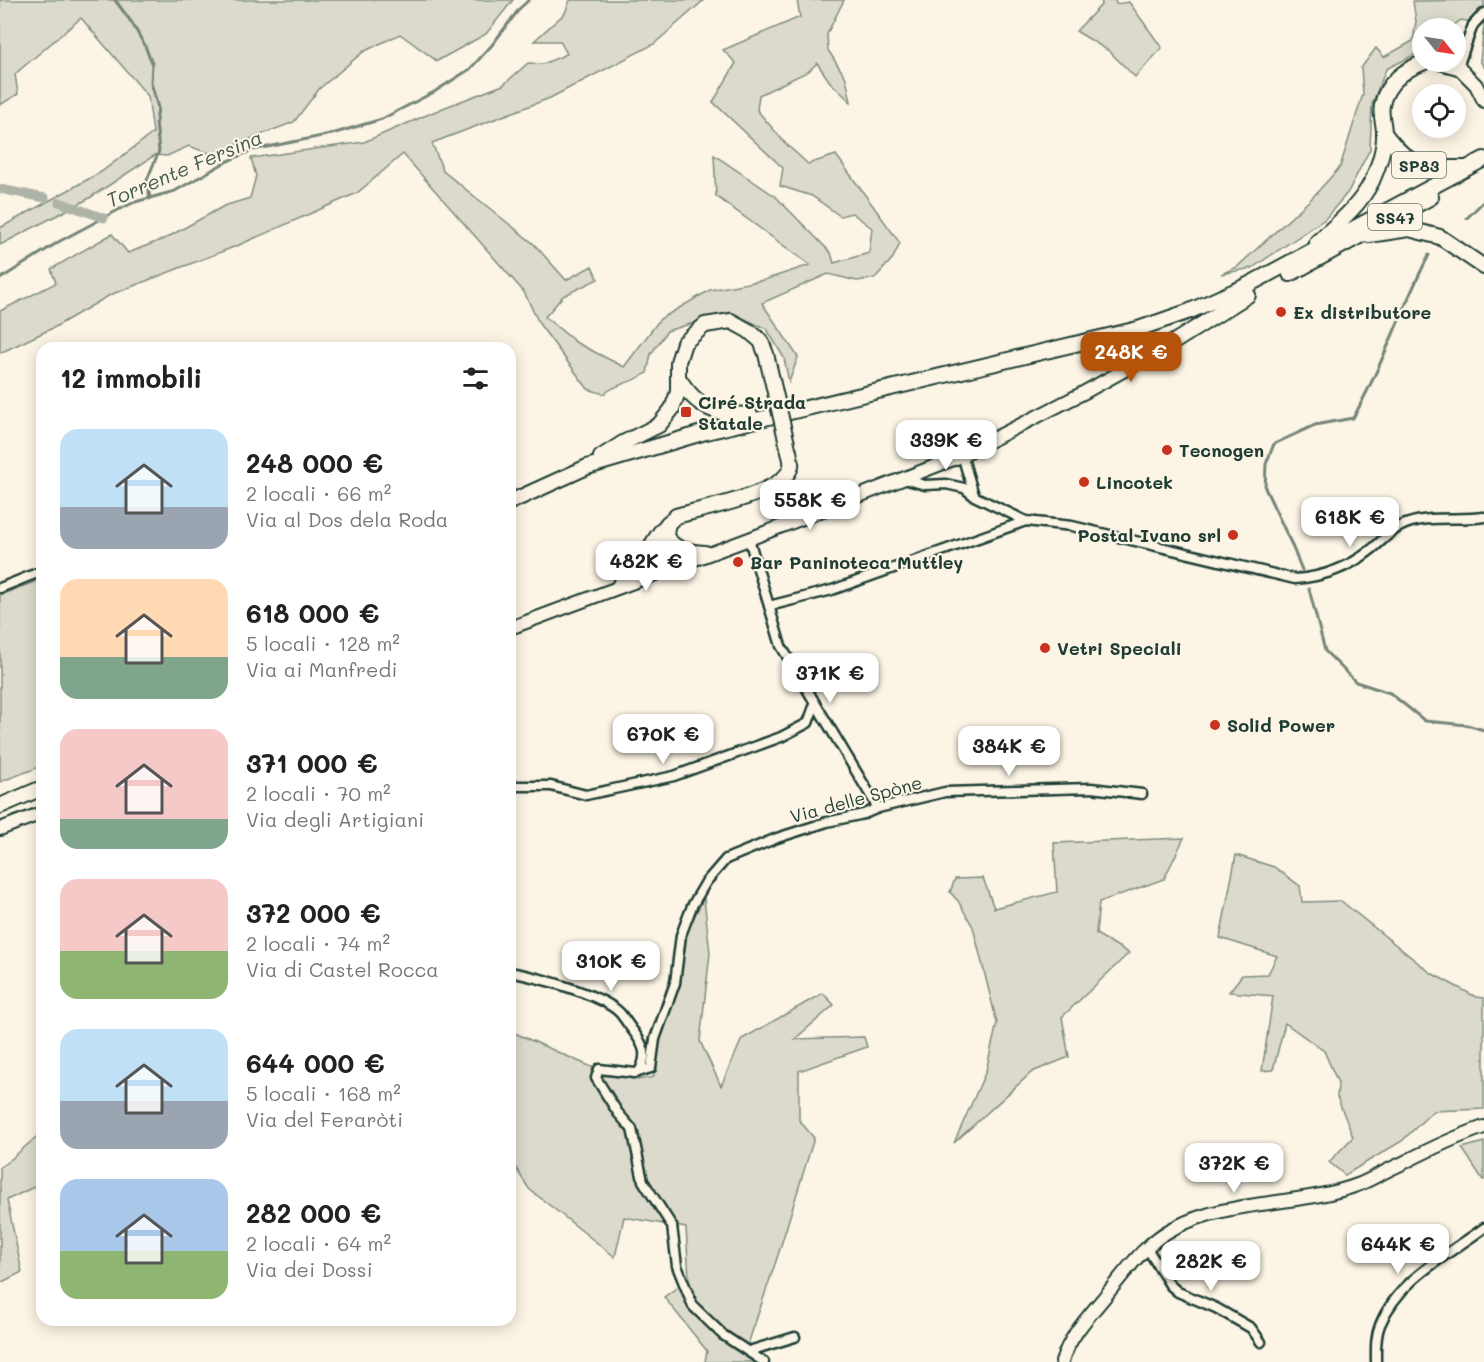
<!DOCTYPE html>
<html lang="it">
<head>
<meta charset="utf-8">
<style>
  body { margin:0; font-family:Mali,sans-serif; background:#f2f2f2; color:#222; height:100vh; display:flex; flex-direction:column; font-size:22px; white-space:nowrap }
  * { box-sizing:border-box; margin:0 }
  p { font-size:20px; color:#767676 }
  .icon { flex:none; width:33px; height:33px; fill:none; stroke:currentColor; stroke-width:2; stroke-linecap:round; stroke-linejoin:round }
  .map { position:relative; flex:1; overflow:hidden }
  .sheet { position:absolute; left:36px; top:342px; width:480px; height:984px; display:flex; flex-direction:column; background:#fff; border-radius:18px; box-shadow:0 3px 15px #0003 }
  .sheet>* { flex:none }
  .needle { width:39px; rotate:120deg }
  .tools { position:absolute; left:1412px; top:18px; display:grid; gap:12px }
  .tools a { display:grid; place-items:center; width:54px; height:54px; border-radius:50%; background:#fff; box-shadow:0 3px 15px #0003; font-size:30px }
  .price { position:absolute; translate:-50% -51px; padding:0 14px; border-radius:12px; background:#fff; color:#222; font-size:20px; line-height:39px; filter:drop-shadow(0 2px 3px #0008) }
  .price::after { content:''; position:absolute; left:50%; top:36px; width:18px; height:14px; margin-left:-9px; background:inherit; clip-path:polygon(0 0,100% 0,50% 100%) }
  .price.current { background:#b45309; color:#fff }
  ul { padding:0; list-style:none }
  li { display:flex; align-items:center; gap:18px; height:150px; padding:0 24px }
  li span { display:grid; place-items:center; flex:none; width:168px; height:120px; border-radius:18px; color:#555 }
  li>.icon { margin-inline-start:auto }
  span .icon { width:72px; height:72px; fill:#fffc; stroke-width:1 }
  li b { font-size:26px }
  h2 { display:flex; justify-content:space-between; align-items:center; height:72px; padding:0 24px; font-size:26px }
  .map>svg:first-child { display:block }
  .green { fill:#dcdacc; stroke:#7e8c80; stroke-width:1.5 }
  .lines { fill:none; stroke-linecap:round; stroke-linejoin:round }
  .stream { stroke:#758479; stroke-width:3 }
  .canal { stroke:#aeb3a7; stroke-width:9 }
  .minor-casing { stroke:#1f3d34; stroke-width:13 }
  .secondary-casing { stroke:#1f3d34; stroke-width:16 }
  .trunk-casing { stroke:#1f3d34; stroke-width:18 }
  .minor { stroke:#fcf5e5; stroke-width:8 }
  .secondary { stroke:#fcf5e5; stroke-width:12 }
  .trunk { stroke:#fcf5e5; stroke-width:14 }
  .trunk-bridge-casing { stroke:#1f3d34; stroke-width:18; stroke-linecap:butt }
  .trunk-bridge { stroke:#fcf5e5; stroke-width:14 }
  .poi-dot { fill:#c8321e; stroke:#fcf5e5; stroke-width:2 }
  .labels { text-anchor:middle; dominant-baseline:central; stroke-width:4.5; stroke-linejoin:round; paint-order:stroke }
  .shield { fill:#fcf5e5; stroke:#617469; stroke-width:1.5 }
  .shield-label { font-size:16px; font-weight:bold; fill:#1f3d34 }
  .poi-label { font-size:18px; font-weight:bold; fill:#1f3d34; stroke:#fcf5e5; text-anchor:start }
  .street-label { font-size:18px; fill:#1f3d34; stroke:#fcf5e5 }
  .water-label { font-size:20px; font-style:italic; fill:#435a51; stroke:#fcf5e5 }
</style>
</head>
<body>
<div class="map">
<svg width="1484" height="1362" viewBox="0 0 1484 1362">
  <rect width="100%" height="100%" fill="#fcf5e5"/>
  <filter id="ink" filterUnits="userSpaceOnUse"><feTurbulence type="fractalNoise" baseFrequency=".0167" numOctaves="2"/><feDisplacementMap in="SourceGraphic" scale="12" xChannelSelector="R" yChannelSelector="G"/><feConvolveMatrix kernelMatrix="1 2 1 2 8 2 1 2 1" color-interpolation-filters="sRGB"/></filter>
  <g filter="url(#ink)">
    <g class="green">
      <path d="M 0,0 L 513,0 L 486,34 L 437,61 L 400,34 L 363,52 L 319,89 L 294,122 L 211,154 L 189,146 L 167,156 L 155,155 L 88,199 L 0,245 L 0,228 L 101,172 L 153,133 L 148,96 L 81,18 L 15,74 L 18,94 L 0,105 Z"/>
      <path d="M 570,0 L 704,0 L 654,44 L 550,98 L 432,143 L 443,171 L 534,244 L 566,280 L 592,266 L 598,279 L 563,296 L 545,317 L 577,343 L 624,367 L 660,319 L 710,290 L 764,280 L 810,265 L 716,196 L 714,155 L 775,196 L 831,253 L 834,263 L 869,253 L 872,228 L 852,213 L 840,216 L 812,196 L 780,186 L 783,168 L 713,102 L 736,63 L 723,50 L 800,17 L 797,0 L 844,0 L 827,34 L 828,50 L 846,78 L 851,102 L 830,82 L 817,63 L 809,71 L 759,95 L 757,110 L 785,143 L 808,164 L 836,155 L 900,243 L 893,258 L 875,278 L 857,281 L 828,274 L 762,303 L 798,357 L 789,382 L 784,358 L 767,329 L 730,312 L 667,331 L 651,354 L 647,373 C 633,383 617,383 604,394 L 588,389 L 540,325 L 524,292 L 403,154 L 357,193 L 239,245 L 110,295 L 55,327 L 0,353 L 0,311 L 56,283 L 51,269 L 112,234 L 128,253 L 166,238 L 224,206 L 250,198 L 256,176 L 251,158 L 364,142 L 443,108 L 503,85 L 528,63 L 543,64 L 567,54 L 560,41 L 534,41 L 565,13 Z"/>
      <path d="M 1101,0 L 1115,0 L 1116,4 L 1129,2 L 1162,48 L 1135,77 L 1109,51 L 1076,31 L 1102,4 Z"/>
      <path d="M 1484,0 L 1484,67 L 1480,61 L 1484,24 L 1461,20 L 1450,28 L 1422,28 L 1422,51 L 1386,69 L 1372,104 L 1370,149 L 1348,192 L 1325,219 L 1252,268 L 1221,274 L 1237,267 L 1311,199 L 1340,167 L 1363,94 L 1361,68 L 1376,48 L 1384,57 L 1413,41 L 1416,21 L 1413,1 Z"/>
      <path d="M 42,579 L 42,766 L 0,782 L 0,595 Z"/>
      <path d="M 1184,838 L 1164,879 L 1099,902 L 1096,934 L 1129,953 L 1062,1017 L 1069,1057 L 1032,1072 L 954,1143 L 986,1071 L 997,1023 L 973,927 L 958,901 L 950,892 L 955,879 L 983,878 L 994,908 L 1057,892 L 1054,843 Z"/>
      <path d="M 1236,855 L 1274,867 L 1300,886 L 1302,902 L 1341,901 L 1431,973 L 1476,997 L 1484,998 L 1484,1109 L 1433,1111 L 1402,1141 L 1345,1175 L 1329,1162 L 1353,1137 L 1337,1097 L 1338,1083 L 1324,1051 L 1285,1023 L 1273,1070 L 1262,1071 L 1273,996 L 1229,992 L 1242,975 L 1268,974 L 1277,956 L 1220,938 Z"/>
      <path d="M 704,898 L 710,953 L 700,1041 L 721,1086 L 742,1039 L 823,993 L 834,1005 L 795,1039 L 864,1037 L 867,1047 L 799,1071 L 799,1120 L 814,1138 L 778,1255 L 745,1353 L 758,1362 L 705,1362 L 707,1351 L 664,1297 L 689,1279 L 686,1228 L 624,1217 L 615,1257 L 529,1189 L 510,1159 L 512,1139 L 510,1138 L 510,1031 L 605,1073 L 637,1080 L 654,1077 L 648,1041 L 688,929 Z"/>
      <path d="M 42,1132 L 42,1183 L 7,1200 L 22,1272 L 0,1283 L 0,1167 L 9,1161 Z"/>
      <path d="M 1484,1142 L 1484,1180 L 1483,1180 L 1462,1148 Z"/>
    </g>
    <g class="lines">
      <g class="stream">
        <path d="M 115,0 L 132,23 L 145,46 L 152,63 L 151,83 L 158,108 L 156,122 L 159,151 L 147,180 L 150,199"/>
        <path d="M 1467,218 L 1483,202"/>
        <path d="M 0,279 L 60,241 L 120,209 L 135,202 L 175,191 L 226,162 L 253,150 L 332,134 L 382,119 L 434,92 L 470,69 L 492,45 L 520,8 L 529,0"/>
        <path d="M 1302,570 L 1291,543 L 1265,488 L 1266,464 L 1274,444 L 1315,425 L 1353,418 C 1383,366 1401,308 1429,255"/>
        <path d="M 1309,589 L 1325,651 L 1356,682 L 1390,693 L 1425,721 L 1467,725 L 1484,730"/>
      </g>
      <g class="canal">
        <path d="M 0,189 L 45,198"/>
        <path d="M 59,202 L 104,218"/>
      </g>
      <g class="minor-casing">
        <g id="minor">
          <path d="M 1458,67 L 1473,25 L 1484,13"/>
          <path d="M 962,455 L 974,495"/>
          <path d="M 904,479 L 925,485 L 946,484 L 964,488 L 974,496 L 1026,521"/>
          <path d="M 749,539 L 781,646 L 878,808"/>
          <path d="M 0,588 L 42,571"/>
          <path d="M 769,606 L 832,590 L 1026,521 L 1072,526 L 1295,579 C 1323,577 1350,567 1372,549 C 1381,542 1390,531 1401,526 C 1426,514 1457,521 1484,517"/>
          <path d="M 510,786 L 551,786 L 586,795 L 674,776 L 781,737 L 808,723 L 815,704"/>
          <path d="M 510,972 C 536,977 602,994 620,1013 C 625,1019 629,1026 634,1032 C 644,1046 648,1054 640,1070"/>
          <path d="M 1147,1248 L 1170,1285 L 1178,1292 L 1216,1308 L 1251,1328 L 1261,1342"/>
          <path d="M 749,1351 L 795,1337"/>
          <path d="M 764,1362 L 723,1335 L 693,1306 L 677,1266 L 672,1226 L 643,1181 L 632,1129 L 618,1113 L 596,1078 L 599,1069 L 635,1073 L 651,1068 L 655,1039 L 675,983 L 681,935 L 692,906 L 706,882 L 726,859 L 777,838 L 827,822 L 864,814 L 878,808 L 945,792 L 1091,788 L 1142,794"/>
          <path d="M 1376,1362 C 1376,1350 1375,1337 1380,1325 C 1398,1280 1446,1256 1484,1228"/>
        </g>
      </g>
      <g class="secondary-casing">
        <g id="secondary">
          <path d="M 1458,67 L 1476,85 L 1484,101"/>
          <path d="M 510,628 L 749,539 L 956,458 L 1083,393 L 1166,347"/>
          <path d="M 0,829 L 42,813"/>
          <path d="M 1062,1362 C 1069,1336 1090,1315 1107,1294 C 1126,1271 1146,1242 1174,1228 C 1231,1198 1300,1207 1360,1184 C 1374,1178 1387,1170 1401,1164 C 1428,1150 1455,1137 1484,1127"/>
        </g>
      </g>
      <g class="trunk-casing">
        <g id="trunk">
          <path d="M 1440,62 L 1458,67"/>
          <path d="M 1384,133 C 1411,168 1421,168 1464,168"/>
          <path d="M 1369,235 L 1409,229 L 1440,237 L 1484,267"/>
          <path d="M 1317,242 C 1337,224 1359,207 1372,181 C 1378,168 1385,147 1384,133 C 1384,123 1380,115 1382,105 C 1386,83 1405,69 1425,62"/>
          <path d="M 1290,274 L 1431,197"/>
          <path d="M 1166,347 L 1248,295"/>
          <path d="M 679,379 C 697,408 716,415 750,415"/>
          <path d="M 601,457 L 623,443 L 659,425 L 672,409 L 678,392 L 678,362 L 684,343 L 705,325 L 731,321 L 749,331 L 761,341 L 766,354"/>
          <path d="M 510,502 L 587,467 L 702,433 L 1138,329 L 1190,311 L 1244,287 L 1484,159"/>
          <path d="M 666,537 C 677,551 688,552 705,553"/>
          <path d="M 656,540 C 654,552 655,559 662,570 C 672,553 667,554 666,537 C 666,533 667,527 668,523"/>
          <path d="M 619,586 C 626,579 633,573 639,565 C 652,547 657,531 676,516 C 701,509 786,494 791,466 C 792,462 790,456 789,452"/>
          <path d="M 0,806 L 42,788"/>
        </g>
      </g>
      <use href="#minor" class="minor"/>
      <use href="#secondary" class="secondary"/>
      <use href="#trunk" class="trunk"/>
      <g class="trunk-bridge-casing">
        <path id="trunk-bridge" d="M 766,354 L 789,452"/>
      </g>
      <use href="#trunk-bridge" class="trunk-bridge"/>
    </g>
  </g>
  <g class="poi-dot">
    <circle cx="1281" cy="312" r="6"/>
    <rect x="680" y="406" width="12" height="12" rx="3"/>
    <circle cx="1167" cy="450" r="6"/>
    <circle cx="1084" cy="482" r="6"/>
    <circle cx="1233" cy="535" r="6"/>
    <circle cx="738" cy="562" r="6"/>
    <circle cx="1045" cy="648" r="6"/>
    <circle cx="1215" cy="725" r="6"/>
  </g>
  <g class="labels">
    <g class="shield">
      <rect x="1392" y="152" width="54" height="26" rx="4.5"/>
      <rect x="1368" y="204" width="54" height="26" rx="4.5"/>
    </g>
    <g class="shield-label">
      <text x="1419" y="165">SP83</text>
      <text x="1395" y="217">SS47</text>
    </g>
    <g class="poi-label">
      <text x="1293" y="312">Ex distributore</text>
      <text x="698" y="402">Ciré Strada<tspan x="698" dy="21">Statale</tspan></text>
      <text x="1179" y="450">Tecnogen</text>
      <text x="1096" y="482">Lincotek</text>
      <text x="1221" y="535" text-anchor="end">Postal Ivano srl</text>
      <text x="750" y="562">Bar Paninoteca Muttley</text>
      <text x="1057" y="648">Vetri Speciali</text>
      <text x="1227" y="725">Solid Power</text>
    </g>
    <g class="street-label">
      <text transform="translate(856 799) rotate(-15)">Via delle Spòne</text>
    </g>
    <g class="water-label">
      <text transform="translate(184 168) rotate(-23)">Torrente Fersina</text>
    </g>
  </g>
</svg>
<div class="tools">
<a><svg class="needle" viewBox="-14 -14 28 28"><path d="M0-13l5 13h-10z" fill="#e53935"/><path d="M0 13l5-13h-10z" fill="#767676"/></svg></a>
<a><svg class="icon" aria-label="locate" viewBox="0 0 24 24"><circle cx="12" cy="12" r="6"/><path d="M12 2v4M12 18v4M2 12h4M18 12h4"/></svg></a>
</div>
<b class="price current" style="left:1131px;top:383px">248K €</b>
<b class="price" style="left:946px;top:471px">339K €</b>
<b class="price" style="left:810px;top:531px">558K €</b>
<b class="price" style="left:1350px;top:548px">618K €</b>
<b class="price" style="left:646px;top:592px">482K €</b>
<b class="price" style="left:830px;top:704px">371K €</b>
<b class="price" style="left:663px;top:765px">670K €</b>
<b class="price" style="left:1009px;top:777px">384K €</b>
<b class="price" style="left:611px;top:992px">310K €</b>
<b class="price" style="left:1234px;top:1194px">372K €</b>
<b class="price" style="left:1398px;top:1275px">644K €</b>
<b class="price" style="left:1211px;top:1292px">282K €</b>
<section class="sheet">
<h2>12 immobili<svg class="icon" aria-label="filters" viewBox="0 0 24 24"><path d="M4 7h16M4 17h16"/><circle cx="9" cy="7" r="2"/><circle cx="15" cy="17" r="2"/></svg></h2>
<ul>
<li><span style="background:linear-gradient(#bfe0f5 65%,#9aa5b1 0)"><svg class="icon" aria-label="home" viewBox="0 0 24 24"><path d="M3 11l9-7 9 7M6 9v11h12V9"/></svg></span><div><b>248 000 €</b><p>2 locali · 66 m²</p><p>Via al Dos dela Roda</p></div></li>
<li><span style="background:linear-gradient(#ffd9b3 65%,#7fa58c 0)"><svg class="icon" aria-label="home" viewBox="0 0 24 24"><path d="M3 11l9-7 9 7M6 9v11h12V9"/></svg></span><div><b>618 000 €</b><p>5 locali · 128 m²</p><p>Via ai Manfredi</p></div></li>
<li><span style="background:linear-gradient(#f6c9c9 75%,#7fa58c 0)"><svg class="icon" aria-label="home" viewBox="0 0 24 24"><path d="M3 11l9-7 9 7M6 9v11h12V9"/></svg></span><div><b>371 000 €</b><p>2 locali · 70 m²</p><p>Via degli Artigiani</p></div></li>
<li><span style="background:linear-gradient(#f6c9c9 60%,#8fb573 0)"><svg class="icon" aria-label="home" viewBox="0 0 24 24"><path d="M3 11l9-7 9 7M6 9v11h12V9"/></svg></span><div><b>372 000 €</b><p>2 locali · 74 m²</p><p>Via di Castel Rocca</p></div></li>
<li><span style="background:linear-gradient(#bfe0f5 60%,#9aa5b1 0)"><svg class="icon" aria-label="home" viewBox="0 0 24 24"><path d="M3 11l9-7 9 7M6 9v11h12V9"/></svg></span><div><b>644 000 €</b><p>5 locali · 168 m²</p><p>Via del Feraròti</p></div></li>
<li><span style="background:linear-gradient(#a9c7e8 60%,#8fb573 0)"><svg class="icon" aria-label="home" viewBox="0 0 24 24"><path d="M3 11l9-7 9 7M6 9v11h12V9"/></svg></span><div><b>282 000 €</b><p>2 locali · 64 m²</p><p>Via dei Dossi</p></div></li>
</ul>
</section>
</div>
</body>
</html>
